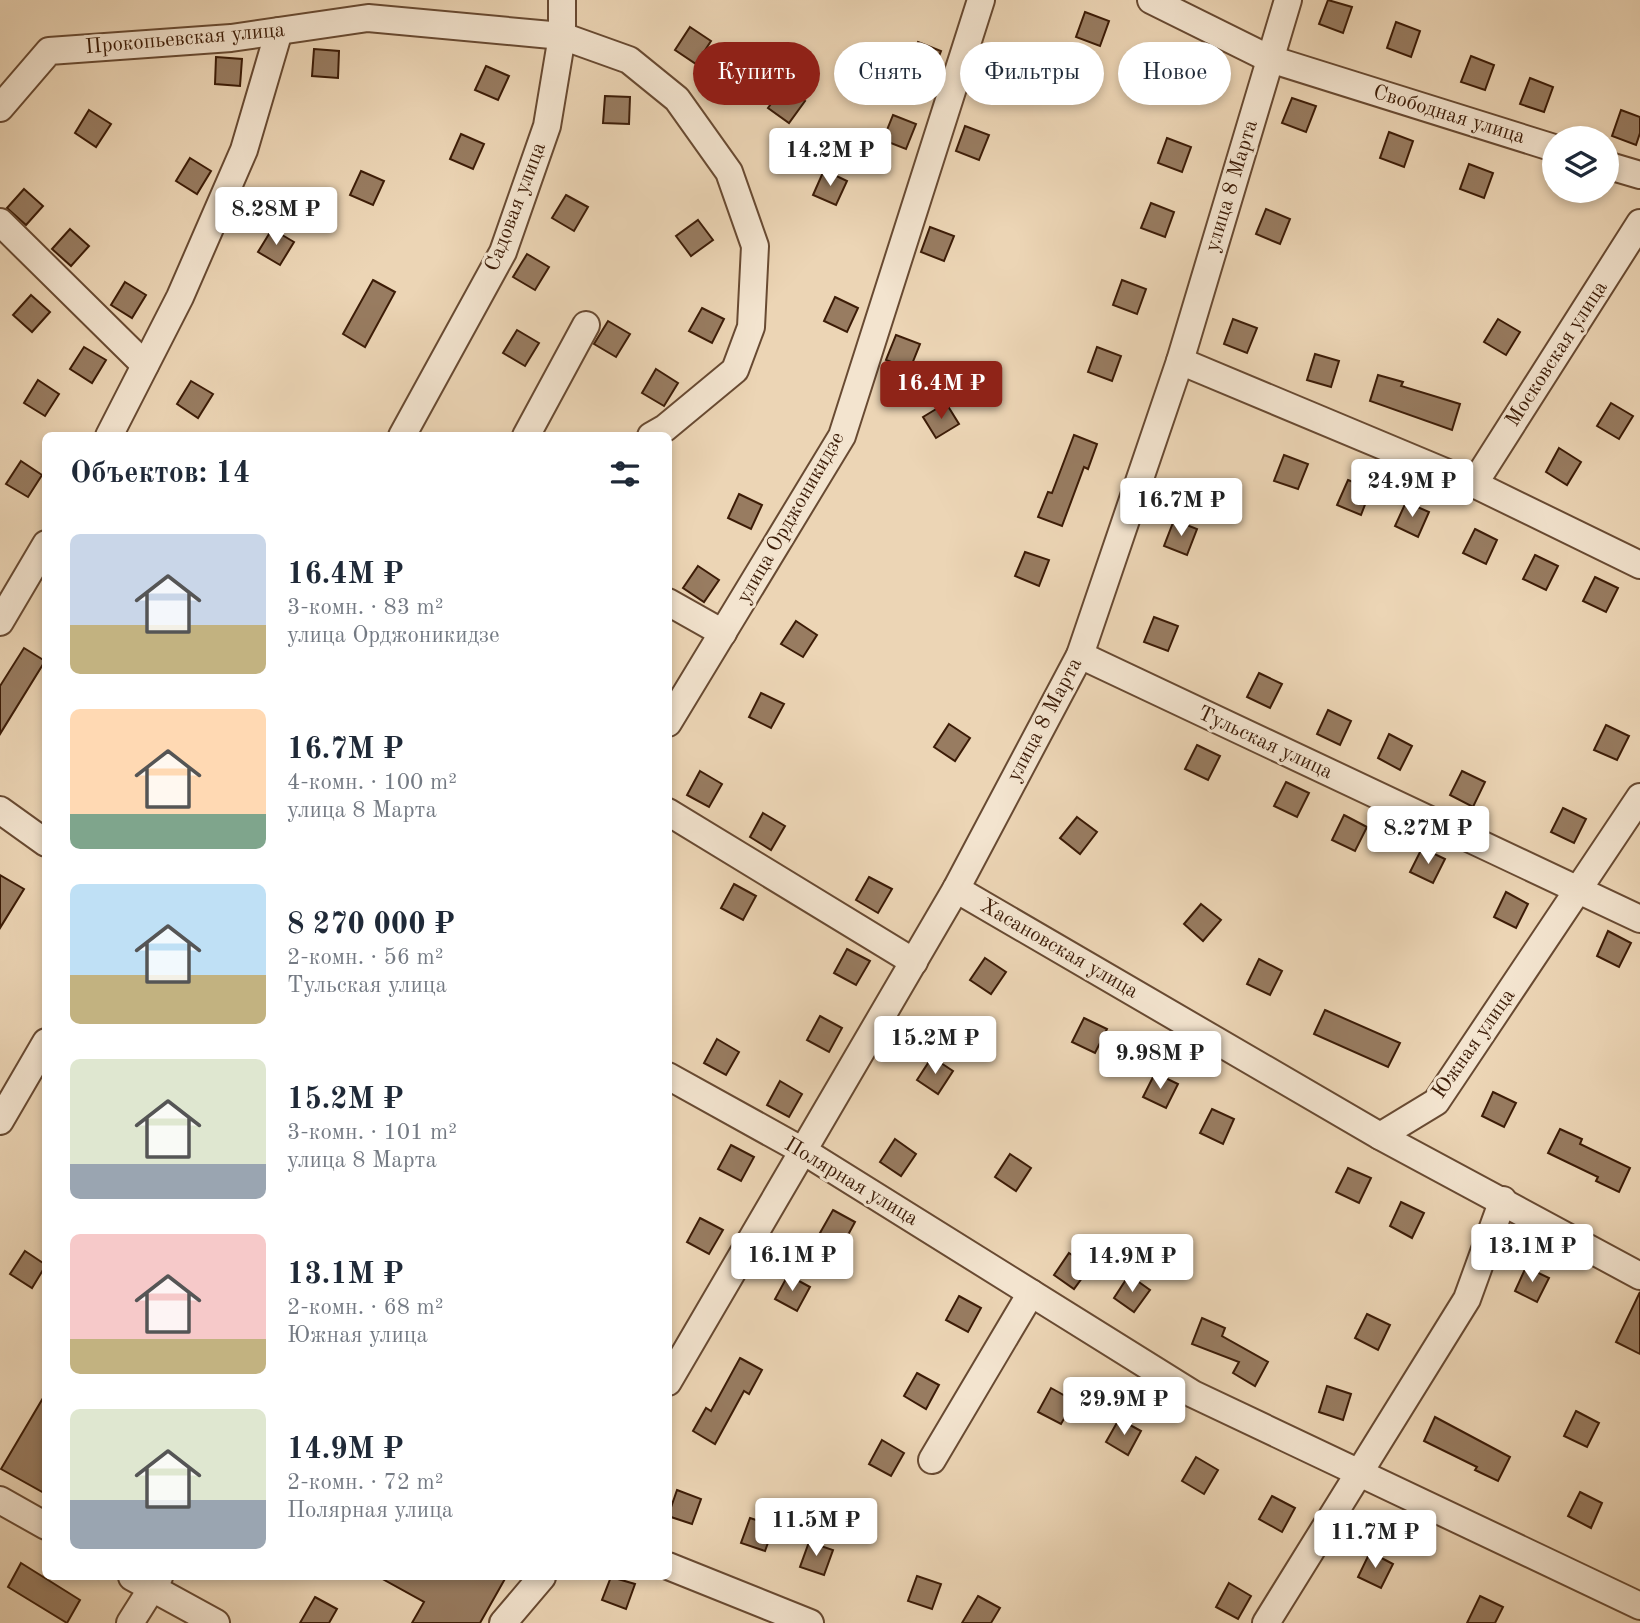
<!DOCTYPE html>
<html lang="ru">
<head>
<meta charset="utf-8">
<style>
  body { margin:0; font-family:"Old Standard TT",serif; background:#f6f6f7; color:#1f2937; height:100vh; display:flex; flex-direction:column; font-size:26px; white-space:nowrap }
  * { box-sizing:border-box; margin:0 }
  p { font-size:23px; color:#747a83 }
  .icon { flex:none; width:38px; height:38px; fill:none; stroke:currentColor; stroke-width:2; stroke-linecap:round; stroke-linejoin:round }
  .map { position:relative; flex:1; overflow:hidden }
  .side { position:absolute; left:42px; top:432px; width:630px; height:1148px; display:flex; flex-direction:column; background:#fff; border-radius:10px; box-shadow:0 4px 10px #0003 }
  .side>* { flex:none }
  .top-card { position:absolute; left:693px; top:42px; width:665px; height:63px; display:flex; gap:14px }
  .tools { position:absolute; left:1542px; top:126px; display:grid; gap:14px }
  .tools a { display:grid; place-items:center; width:77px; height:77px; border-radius:50%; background:#fff; box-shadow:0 4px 10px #0003; font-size:35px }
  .price { position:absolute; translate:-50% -60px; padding:0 16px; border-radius:7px; background:#fff; color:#222; font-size:23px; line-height:46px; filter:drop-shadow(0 2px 4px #0008) }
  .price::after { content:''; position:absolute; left:50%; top:42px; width:21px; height:16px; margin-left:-10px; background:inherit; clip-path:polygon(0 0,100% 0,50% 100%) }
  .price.current { background:#8f2418; color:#fff }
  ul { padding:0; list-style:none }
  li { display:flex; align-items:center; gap:21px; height:175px; padding:0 28px }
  li span { display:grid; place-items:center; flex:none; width:196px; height:140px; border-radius:10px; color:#555 }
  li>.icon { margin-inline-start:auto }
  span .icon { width:84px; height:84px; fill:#fffc; stroke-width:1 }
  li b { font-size:30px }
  h2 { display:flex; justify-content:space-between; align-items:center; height:84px; padding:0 28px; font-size:30px }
  .pill { padding:0 24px; border-radius:32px; background:#fff; box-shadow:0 4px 10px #0003; font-size:24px; line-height:63px }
  .pill.current { background:#8f2418; color:#fff }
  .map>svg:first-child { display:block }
  .building { fill:#987c61; stroke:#3c1c07; stroke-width:2 }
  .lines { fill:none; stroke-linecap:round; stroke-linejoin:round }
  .minor-casing { stroke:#684a32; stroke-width:30 }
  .minor { stroke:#f3e4cf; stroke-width:26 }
  .labels { text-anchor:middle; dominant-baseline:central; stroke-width:6; stroke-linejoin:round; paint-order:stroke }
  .street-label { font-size:21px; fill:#3c1c07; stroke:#f3e4cf }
</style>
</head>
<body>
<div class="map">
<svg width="1640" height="1623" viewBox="0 0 1640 1623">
  <rect width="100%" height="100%" fill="#ecd5b5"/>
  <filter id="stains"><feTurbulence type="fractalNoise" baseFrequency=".00286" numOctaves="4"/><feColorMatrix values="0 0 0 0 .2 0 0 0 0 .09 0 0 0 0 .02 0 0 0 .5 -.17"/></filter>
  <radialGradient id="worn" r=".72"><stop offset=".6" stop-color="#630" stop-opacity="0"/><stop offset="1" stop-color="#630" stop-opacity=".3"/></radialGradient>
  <g class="building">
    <path d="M 1328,0 L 1352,7 L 1343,33 L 1319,24 Z"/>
    <path d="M 1085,12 L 1109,21 L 1100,46 L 1076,37 Z"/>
    <path d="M 1396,22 L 1420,31 L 1411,57 L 1387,48 Z"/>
    <path d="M 690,27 L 711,41 L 696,64 L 675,50 Z"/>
    <path d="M 918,42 L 941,51 L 931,77 L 908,68 Z"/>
    <path d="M 314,49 L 339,51 L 338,78 L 312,76 Z"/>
    <path d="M 1180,53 L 1204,62 L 1194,88 L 1171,79 Z"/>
    <path d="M 1471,56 L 1494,65 L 1485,90 L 1461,82 Z"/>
    <path d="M 216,57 L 242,59 L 240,86 L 215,84 Z"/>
    <path d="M 486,66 L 509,76 L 498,100 L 475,90 Z"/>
    <path d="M 1530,78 L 1553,87 L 1544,112 L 1520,104 Z"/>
    <path d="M 784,86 L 805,101 L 789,123 L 768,108 Z"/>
    <path d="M 605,96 L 630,97 L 629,124 L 603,123 Z"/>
    <path d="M 1292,98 L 1316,106 L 1306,132 L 1282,123 Z"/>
    <path d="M 89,110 L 111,124 L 96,147 L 75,133 Z"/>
    <path d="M 1621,110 L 1640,117 L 1640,133 L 1636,145 L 1612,136 Z"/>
    <path d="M 893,115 L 916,124 L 906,149 L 883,140 Z"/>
    <path d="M 965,126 L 989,135 L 979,160 L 956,151 Z"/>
    <path d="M 1389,132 L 1413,141 L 1404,167 L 1380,158 Z"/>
    <path d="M 461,134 L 484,144 L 473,169 L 450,159 Z"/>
    <path d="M 1167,138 L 1191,147 L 1182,172 L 1158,163 Z"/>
    <path d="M 190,158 L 211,171 L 197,194 L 176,181 Z"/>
    <path d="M 1469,164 L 1493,173 L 1484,198 L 1460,189 Z"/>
    <path d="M 824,170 L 847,181 L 836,205 L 813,195 Z"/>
    <path d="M 361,171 L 384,181 L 373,205 L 350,195 Z"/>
    <path d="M 24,189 L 43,206 L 26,225 L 7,208 Z"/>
    <path d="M 566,195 L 588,207 L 574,231 L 552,218 Z"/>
    <path d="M 1151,203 L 1174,212 L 1165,237 L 1141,228 Z"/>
    <path d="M 1266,209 L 1290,219 L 1280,244 L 1256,234 Z"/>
    <path d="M 698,220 L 713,240 L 691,256 L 676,236 Z"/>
    <path d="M 930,227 L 954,236 L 944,261 L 921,252 Z"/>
    <path d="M 70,229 L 89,246 L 71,266 L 52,249 Z"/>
    <path d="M 272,229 L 294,242 L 280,265 L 258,252 Z"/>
    <path d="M 527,254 L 549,267 L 535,290 L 513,277 Z"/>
    <path d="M 373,280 L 395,292 L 365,347 L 343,334 Z"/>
    <path d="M 1122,280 L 1146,289 L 1137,314 L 1113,305 Z"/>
    <path d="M 125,282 L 146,295 L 132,318 L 111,305 Z"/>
    <path d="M 31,295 L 50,312 L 32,332 L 13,315 Z"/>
    <path d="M 835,297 L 858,308 L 847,332 L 824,321 Z"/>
    <path d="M 702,308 L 724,319 L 712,343 L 689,331 Z"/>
    <path d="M 1233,319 L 1257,328 L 1247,353 L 1224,344 Z"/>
    <path d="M 1498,319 L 1520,332 L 1506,355 L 1484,342 Z"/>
    <path d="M 608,321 L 630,334 L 616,357 L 594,344 Z"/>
    <path d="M 517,330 L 539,343 L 525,366 L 503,353 Z"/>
    <path d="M 896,335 L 920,344 L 910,369 L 886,360 Z"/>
    <path d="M 84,347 L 106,360 L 92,383 L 70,369 Z"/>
    <path d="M 1097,347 L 1121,356 L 1112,381 L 1088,372 Z"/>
    <path d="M 1315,354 L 1339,361 L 1331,387 L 1307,380 Z"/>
    <path d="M 656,369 L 678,383 L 664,406 L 642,393 Z"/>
    <path d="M 1378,375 L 1403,382 L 1401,386 L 1460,404 L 1452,430 L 1370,401 Z"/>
    <path d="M 38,380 L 59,394 L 45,416 L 24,403 Z"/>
    <path d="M 191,381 L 213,394 L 198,418 L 177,404 Z"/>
    <path d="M 946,403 L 959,424 L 936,438 L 923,417 Z"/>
    <path d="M 1611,403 L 1633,416 L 1619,439 L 1597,426 Z"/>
    <path d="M 1074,435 L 1097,444 L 1088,469 L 1084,467 L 1062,526 L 1038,517 L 1048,492 L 1052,493 Z"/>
    <path d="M 1559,448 L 1581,462 L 1567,485 L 1546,472 Z"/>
    <path d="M 1284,455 L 1308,464 L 1298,489 L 1274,481 Z"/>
    <path d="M 21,461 L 42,475 L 28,497 L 6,484 Z"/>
    <path d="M 1348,480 L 1371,489 L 1361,515 L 1337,505 Z"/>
    <path d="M 739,494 L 762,505 L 751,529 L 728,518 Z"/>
    <path d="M 1406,502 L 1429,512 L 1418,537 L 1395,526 Z"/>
    <path d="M 1174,520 L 1197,529 L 1187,555 L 1164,546 Z"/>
    <path d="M 1475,529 L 1497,540 L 1486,564 L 1463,553 Z"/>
    <path d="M 1025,552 L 1049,560 L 1039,586 L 1015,576 Z"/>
    <path d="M 1535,555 L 1558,566 L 1546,590 L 1523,579 Z"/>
    <path d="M 698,566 L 719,580 L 704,602 L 683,588 Z"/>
    <path d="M 1595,577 L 1618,588 L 1606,612 L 1583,601 Z"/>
    <path d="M 1154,617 L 1178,626 L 1168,651 L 1144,642 Z"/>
    <path d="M 796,621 L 817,635 L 803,657 L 781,644 Z"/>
    <path d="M 24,648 L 45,661 L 0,734 L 0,686 Z"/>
    <path d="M 1259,673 L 1282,684 L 1270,708 L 1247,697 Z"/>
    <path d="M 761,693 L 784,704 L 771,728 L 749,717 Z"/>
    <path d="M 1328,710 L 1351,721 L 1340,745 L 1317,734 Z"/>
    <path d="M 949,724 L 970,738 L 955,761 L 934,747 Z"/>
    <path d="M 1606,725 L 1629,736 L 1617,760 L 1594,750 Z"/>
    <path d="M 1389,734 L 1412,746 L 1400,770 L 1378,758 Z"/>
    <path d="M 1197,745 L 1220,756 L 1208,780 L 1185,769 Z"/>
    <path d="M 700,771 L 722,784 L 709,807 L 687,795 Z"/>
    <path d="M 1462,771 L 1485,782 L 1473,807 L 1450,795 Z"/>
    <path d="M 1286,782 L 1309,793 L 1297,817 L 1274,806 Z"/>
    <path d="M 1563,808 L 1586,819 L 1574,843 L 1551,832 Z"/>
    <path d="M 763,813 L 785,826 L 771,850 L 750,837 Z"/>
    <path d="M 1344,815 L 1367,827 L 1355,851 L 1332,840 Z"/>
    <path d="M 1077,817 L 1097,832 L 1080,854 L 1060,838 Z"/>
    <path d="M 1422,848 L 1445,859 L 1433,883 L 1410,872 Z"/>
    <path d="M 0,875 L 24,889 L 0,928 Z"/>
    <path d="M 869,877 L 892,889 L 878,913 L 856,900 Z"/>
    <path d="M 734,884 L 756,896 L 743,920 L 721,908 Z"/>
    <path d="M 1506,892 L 1528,904 L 1516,928 L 1494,917 Z"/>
    <path d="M 1201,904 L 1221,920 L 1203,941 L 1184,924 Z"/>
    <path d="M 1608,931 L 1631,943 L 1619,967 L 1597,956 Z"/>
    <path d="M 847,949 L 870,961 L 856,985 L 834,973 Z"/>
    <path d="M 985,958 L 1006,972 L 991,994 L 970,980 Z"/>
    <path d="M 1259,959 L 1282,971 L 1270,995 L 1247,984 Z"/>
    <path d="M 1325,1010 L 1400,1043 L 1388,1067 L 1314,1034 Z"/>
    <path d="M 820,1016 L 842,1028 L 829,1052 L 807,1040 Z"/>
    <path d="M 1084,1018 L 1107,1029 L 1095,1053 L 1072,1042 Z"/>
    <path d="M 717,1039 L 739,1052 L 726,1075 L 704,1063 Z"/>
    <path d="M 932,1057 L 953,1071 L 938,1094 L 917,1080 Z"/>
    <path d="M 1155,1073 L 1178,1084 L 1166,1108 L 1143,1097 Z"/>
    <path d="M 780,1081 L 802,1094 L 789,1117 L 767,1105 Z"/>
    <path d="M 1493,1092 L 1516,1103 L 1504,1127 L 1482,1116 Z"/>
    <path d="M 1212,1109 L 1234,1119 L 1223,1144 L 1200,1133 Z"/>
    <path d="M 1560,1129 L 1582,1139 L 1580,1144 L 1630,1168 L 1619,1192 L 1596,1181 L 1598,1177 L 1548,1153 Z"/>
    <path d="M 895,1139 L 916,1154 L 901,1176 L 880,1162 Z"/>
    <path d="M 731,1145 L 754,1157 L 741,1181 L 718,1169 Z"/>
    <path d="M 1010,1154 L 1031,1168 L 1016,1191 L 995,1177 Z"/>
    <path d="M 1348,1168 L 1371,1178 L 1359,1203 L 1336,1192 Z"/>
    <path d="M 1401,1202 L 1424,1213 L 1412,1238 L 1390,1226 Z"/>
    <path d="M 833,1210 L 855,1222 L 842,1246 L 820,1233 Z"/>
    <path d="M 700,1218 L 723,1230 L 709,1254 L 687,1242 Z"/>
    <path d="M 25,1251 L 46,1265 L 32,1288 L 10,1274 Z"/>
    <path d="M 1069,1253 L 1090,1267 L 1074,1289 L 1054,1275 Z"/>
    <path d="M 1526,1267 L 1549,1278 L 1537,1302 L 1515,1291 Z"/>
    <path d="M 788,1275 L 810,1287 L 797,1311 L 775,1299 Z"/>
    <path d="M 1129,1275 L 1150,1290 L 1134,1312 L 1114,1298 Z"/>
    <path d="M 1640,1292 L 1640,1354 L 1616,1342 Z"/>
    <path d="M 959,1296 L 981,1308 L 968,1332 L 946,1320 Z"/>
    <path d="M 1367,1314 L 1390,1325 L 1378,1350 L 1355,1338 Z"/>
    <path d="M 1202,1318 L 1225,1328 L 1222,1336 L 1268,1362 L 1255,1386 L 1233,1373 L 1239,1362 L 1192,1344 Z"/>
    <path d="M 740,1358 L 762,1370 L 749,1394 L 744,1391 L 715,1444 L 693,1431 L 706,1408 L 711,1411 Z"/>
    <path d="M 917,1373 L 939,1385 L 926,1409 L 904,1396 Z"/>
    <path d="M 1327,1386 L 1351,1394 L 1343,1420 L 1319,1412 Z"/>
    <path d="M 1051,1388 L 1074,1401 L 1061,1424 L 1038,1412 Z"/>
    <path d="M 46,1393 L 46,1494 L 1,1469 Z"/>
    <path d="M 1576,1411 L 1599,1423 L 1587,1447 L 1564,1436 Z"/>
    <path d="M 1435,1417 L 1510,1457 L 1498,1481 L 1475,1470 L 1477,1467 L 1424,1441 Z"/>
    <path d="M 1119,1419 L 1141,1431 L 1128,1455 L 1106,1442 Z"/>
    <path d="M 882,1440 L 904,1453 L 891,1476 L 869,1464 Z"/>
    <path d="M 1196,1457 L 1218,1470 L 1204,1494 L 1182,1481 Z"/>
    <path d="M 677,1490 L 701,1499 L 692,1524 L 668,1516 Z"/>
    <path d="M 1580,1492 L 1602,1503 L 1591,1528 L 1568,1516 Z"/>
    <path d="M 1272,1496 L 1295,1508 L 1282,1532 L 1259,1519 Z"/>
    <path d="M 750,1518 L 774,1526 L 765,1551 L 741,1543 Z"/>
    <path d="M 809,1542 L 833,1550 L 824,1575 L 800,1567 Z"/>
    <path d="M 1370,1552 L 1393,1564 L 1381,1588 L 1358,1577 Z"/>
    <path d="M 21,1563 L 80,1600 L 67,1623 L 8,1587 Z"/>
    <path d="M 917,1576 L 941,1584 L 932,1609 L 908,1601 Z"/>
    <path d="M 379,1577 L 506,1577 L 480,1623 L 412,1623 L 424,1602 Z"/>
    <path d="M 611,1577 L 635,1584 L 626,1609 L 602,1600 Z"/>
    <path d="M 1229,1583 L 1251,1596 L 1238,1619 L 1216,1607 Z"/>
    <path d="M 978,1596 L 1000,1608 L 991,1623 L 962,1623 Z"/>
    <path d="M 1480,1596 L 1503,1607 L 1495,1623 L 1467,1623 Z"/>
    <path d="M 315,1597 L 337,1609 L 329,1623 L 300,1623 Z"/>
  </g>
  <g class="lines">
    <g class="minor-casing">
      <g id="minor">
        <path d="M 1151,0 L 1270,59 L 1554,148"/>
        <path d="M 0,108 L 49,51 L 231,38 L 368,18 L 562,36 L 629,60 L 677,99 L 729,172 L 755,246 L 751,327 L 735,370 L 665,428 L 651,436"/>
        <path d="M 1606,165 L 1640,175"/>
        <path d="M 0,222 L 145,365"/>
        <path d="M 1180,361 L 1474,484 L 1640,565"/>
        <path d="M 109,436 L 180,297 L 244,150 L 279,31"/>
        <path d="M 402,436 L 503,252 L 547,126 L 562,36 L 562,0"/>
        <path d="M 526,436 L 586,325"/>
        <path d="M 1474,484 L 1640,223"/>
        <path d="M 668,602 L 723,633"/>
        <path d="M 0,622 L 46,544"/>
        <path d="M 1080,655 L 1640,919"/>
        <path d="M 668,723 L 842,436 L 981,0"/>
        <path d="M 0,810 L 46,843"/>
        <path d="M 668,812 L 914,962"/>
        <path d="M 956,889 L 1380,1136 L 1640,1276"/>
        <path d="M 668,1076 L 805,1152 L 1193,1394 L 1640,1606"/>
        <path d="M 0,1121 L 46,1042"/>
        <path d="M 1380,1136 L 1436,1102 L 1640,797"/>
        <path d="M 668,1382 L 956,889 L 1080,655 L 1180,361 L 1288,0"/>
        <path d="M 932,1460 L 1031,1293"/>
        <path d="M 0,1500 L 46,1526"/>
        <path d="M 668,1566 L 810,1623"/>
        <path d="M 132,1577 L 216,1623"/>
        <path d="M 130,1623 L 159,1577"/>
        <path d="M 503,1623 L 542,1577"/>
        <path d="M 1266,1623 L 1467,1299 L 1503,1200"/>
      </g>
    </g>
    <use href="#minor" class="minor"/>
  </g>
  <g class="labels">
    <g class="street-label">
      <text transform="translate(185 39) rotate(-5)">Прокопьевская улица</text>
      <text transform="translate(1449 115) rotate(17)">Свободная улица</text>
      <text transform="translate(1232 186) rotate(-73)">улица 8 Марта</text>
      <text transform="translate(516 207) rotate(-69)">Садовая улица</text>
      <text transform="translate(1557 354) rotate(-57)">Московская улица</text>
      <text transform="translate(791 518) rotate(-60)">улица Орджоникидзе</text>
      <text transform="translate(1045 720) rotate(-62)">улица 8 Марта</text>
      <text transform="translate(1265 743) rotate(25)">Тульская улица</text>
      <text transform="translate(1059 949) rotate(30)">Хасановская улица</text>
      <text transform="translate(1474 1044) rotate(-55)">Южная улица</text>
      <text transform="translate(851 1182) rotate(31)">Полярная улица</text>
    </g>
  </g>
  <rect width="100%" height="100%" filter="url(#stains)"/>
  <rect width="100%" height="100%" fill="url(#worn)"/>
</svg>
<div class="tools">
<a><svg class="icon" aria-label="layers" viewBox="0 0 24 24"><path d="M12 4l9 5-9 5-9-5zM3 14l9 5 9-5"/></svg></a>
</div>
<b class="price" style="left:830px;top:188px">14.2M ₽</b>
<b class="price" style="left:276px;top:247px">8.28M ₽</b>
<b class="price current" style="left:941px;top:421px">16.4M ₽</b>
<b class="price" style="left:1412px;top:519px">24.9M ₽</b>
<b class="price" style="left:1181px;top:538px">16.7M ₽</b>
<b class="price" style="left:1428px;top:866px">8.27M ₽</b>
<b class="price" style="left:935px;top:1076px">15.2M ₽</b>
<b class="price" style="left:1160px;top:1091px">9.98M ₽</b>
<b class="price" style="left:1532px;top:1284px">13.1M ₽</b>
<b class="price" style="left:792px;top:1293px">16.1M ₽</b>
<b class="price" style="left:1132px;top:1294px">14.9M ₽</b>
<b class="price" style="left:1124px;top:1437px">29.9M ₽</b>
<b class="price" style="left:816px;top:1558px">11.5M ₽</b>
<b class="price" style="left:1375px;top:1570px">11.7M ₽</b>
<div class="top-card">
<a class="pill current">Купить</a>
<a class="pill">Снять</a>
<a class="pill">Фильтры</a>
<a class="pill">Новое</a>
</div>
<section class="side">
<h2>Объектов: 14<svg class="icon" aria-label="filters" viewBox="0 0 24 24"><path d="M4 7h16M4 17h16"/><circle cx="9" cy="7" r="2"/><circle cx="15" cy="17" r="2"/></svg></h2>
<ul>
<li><span style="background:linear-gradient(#c9d6e8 65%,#c2b280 0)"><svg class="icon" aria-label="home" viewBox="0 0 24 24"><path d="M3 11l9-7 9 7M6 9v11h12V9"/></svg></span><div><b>16.4M ₽</b><p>3-комн. · 83 m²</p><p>улица Орджоникидзе</p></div></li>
<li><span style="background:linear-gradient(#ffd9b3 75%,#7fa58c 0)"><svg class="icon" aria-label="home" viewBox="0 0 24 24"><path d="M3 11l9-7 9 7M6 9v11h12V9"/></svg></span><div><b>16.7M ₽</b><p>4-комн. · 100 m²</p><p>улица 8 Марта</p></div></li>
<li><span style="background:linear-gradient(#bfe0f5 65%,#c2b280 0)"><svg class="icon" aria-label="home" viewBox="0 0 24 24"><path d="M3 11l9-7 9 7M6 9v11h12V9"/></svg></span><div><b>8 270 000 ₽</b><p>2-комн. · 56 m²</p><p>Тульская улица</p></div></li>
<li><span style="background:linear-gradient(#dfe7d0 75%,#9aa5b1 0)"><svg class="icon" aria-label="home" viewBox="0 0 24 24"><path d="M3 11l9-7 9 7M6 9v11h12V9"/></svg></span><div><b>15.2M ₽</b><p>3-комн. · 101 m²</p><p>улица 8 Марта</p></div></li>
<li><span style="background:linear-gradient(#f6c9c9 75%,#c2b280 0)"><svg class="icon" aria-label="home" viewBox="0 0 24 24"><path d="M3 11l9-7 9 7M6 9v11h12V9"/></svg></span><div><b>13.1M ₽</b><p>2-комн. · 68 m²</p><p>Южная улица</p></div></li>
<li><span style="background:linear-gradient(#dfe7d0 65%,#9aa5b1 0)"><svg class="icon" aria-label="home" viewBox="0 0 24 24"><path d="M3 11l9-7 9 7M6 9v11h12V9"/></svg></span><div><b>14.9M ₽</b><p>2-комн. · 72 m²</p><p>Полярная улица</p></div></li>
</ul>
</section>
</div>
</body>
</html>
